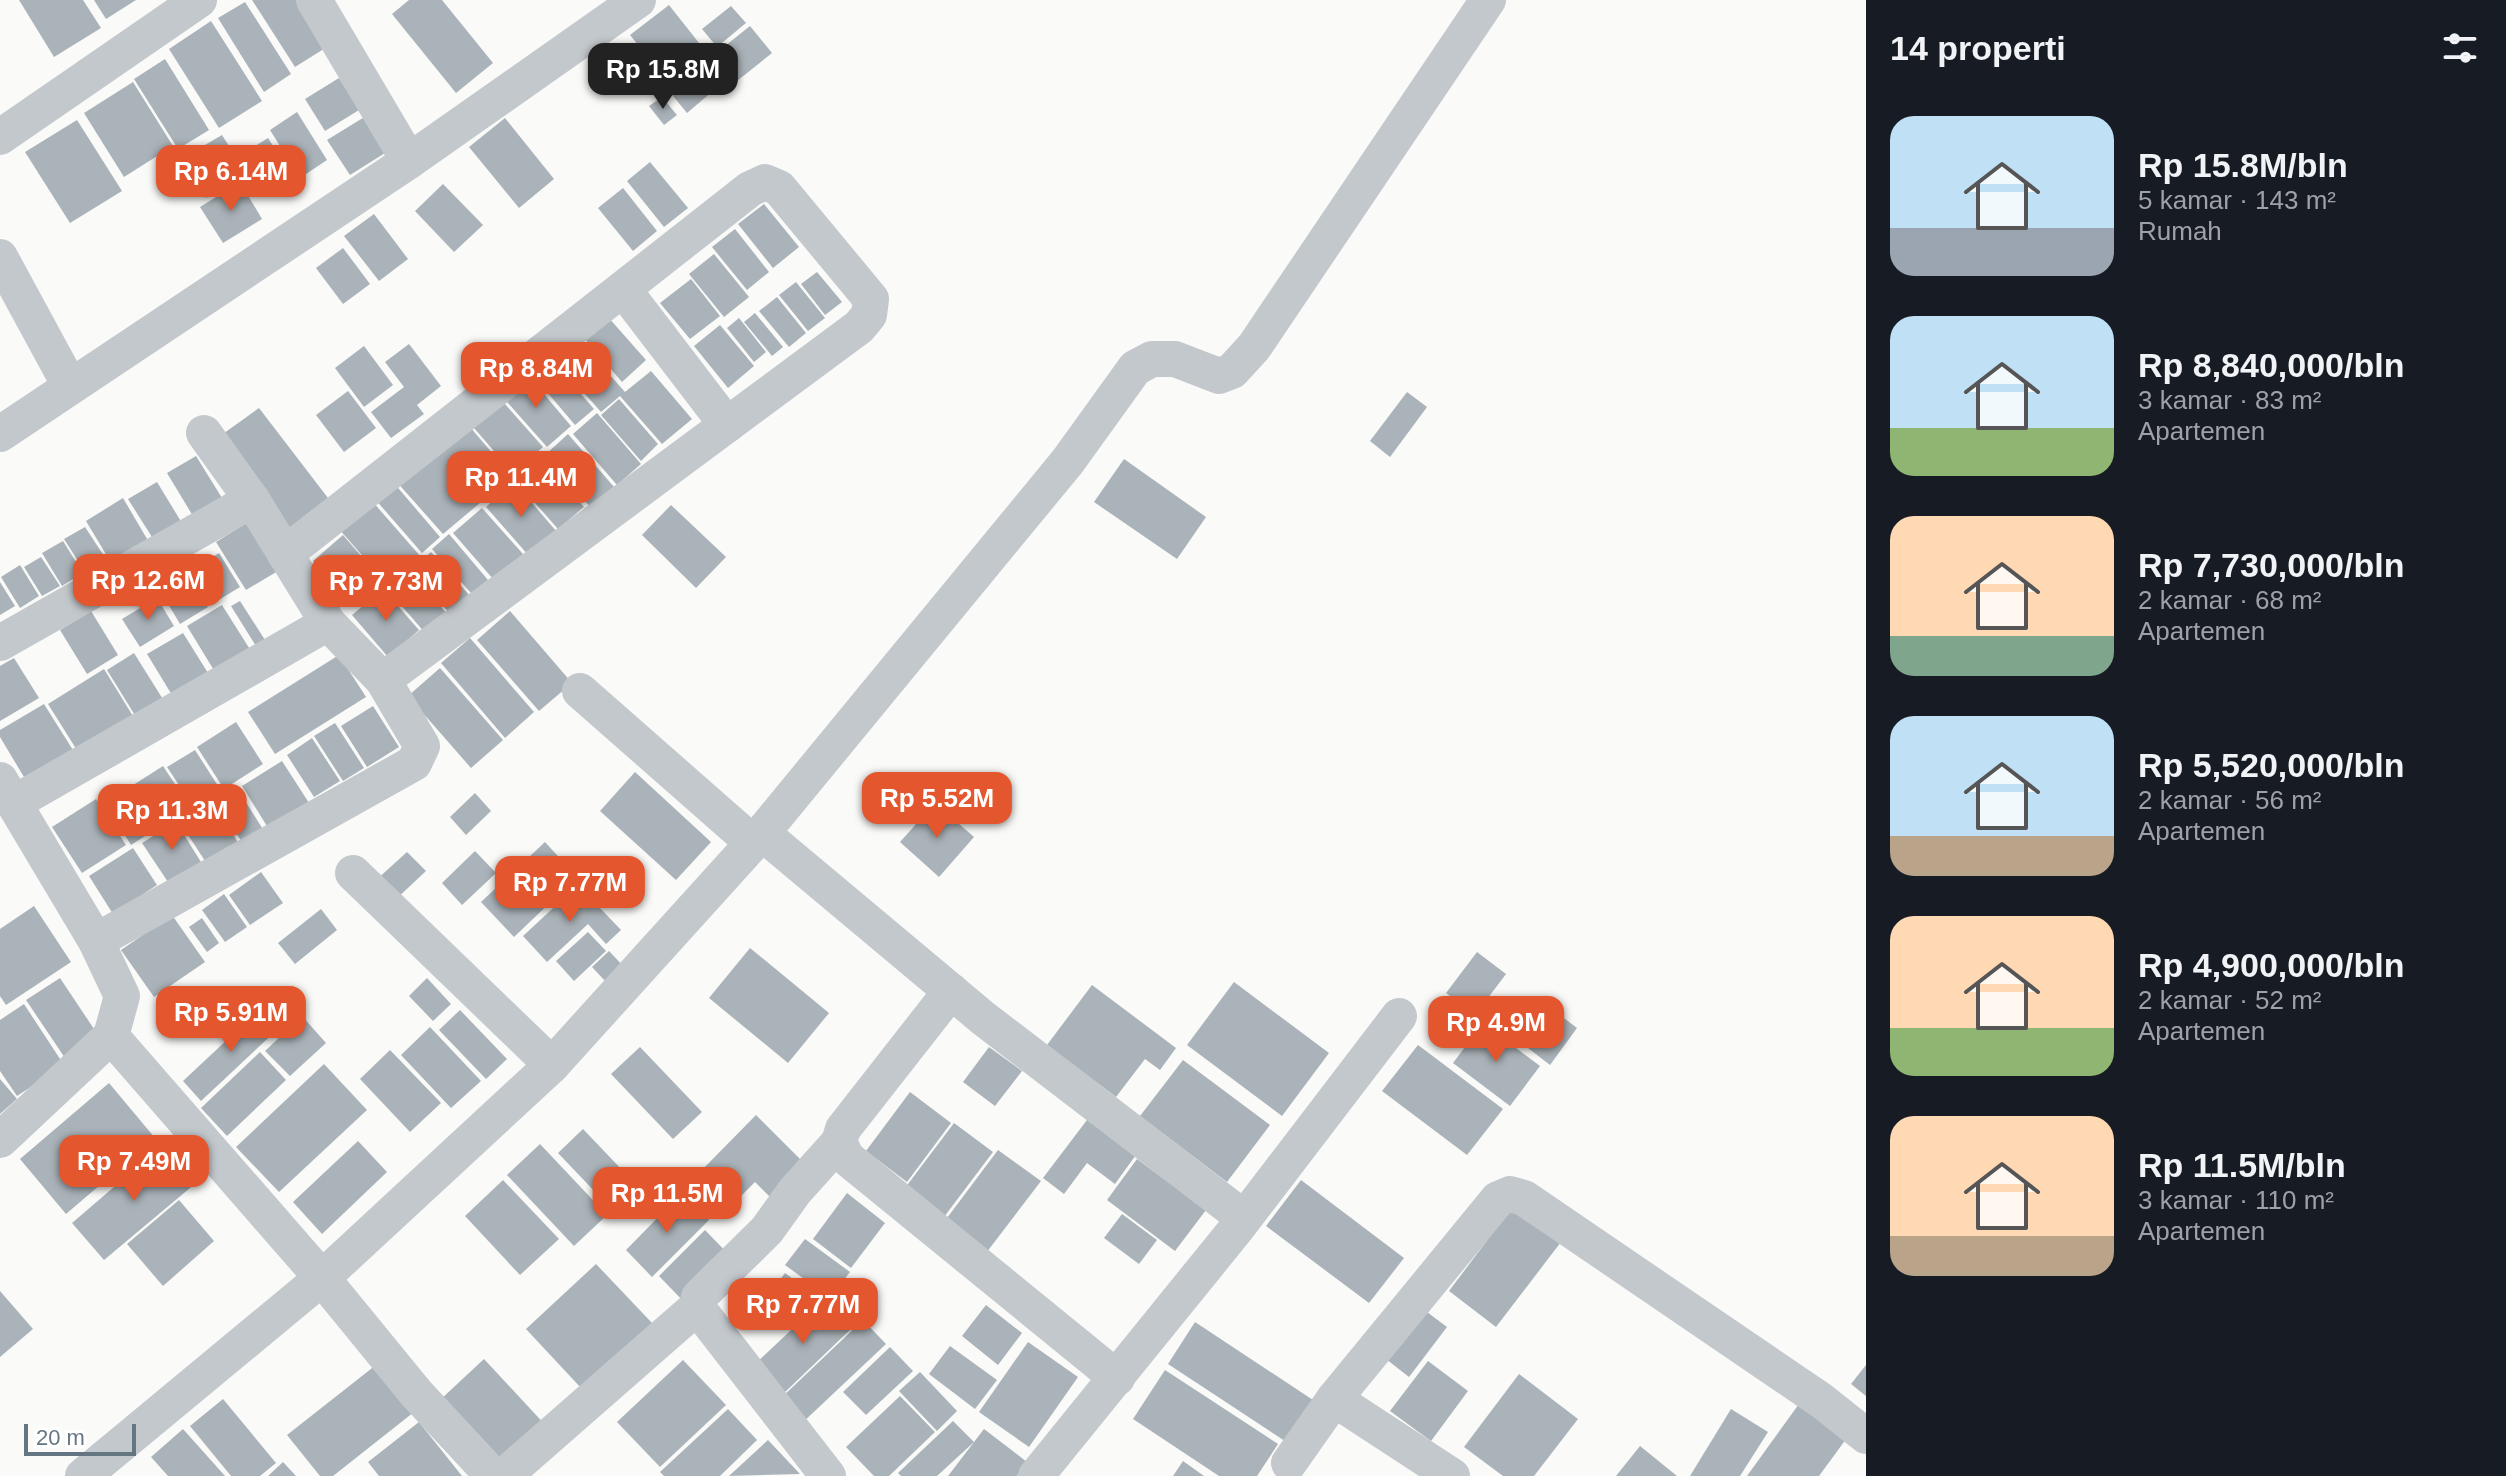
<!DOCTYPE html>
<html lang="id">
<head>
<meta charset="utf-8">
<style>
  body { margin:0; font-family:Helvetica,sans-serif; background:#242831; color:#f1f3f6; height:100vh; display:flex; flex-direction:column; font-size:30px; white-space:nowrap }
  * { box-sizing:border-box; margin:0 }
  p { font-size:26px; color:#9ea1a6 }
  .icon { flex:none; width:44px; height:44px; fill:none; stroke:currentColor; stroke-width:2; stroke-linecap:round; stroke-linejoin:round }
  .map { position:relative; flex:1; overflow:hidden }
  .drawer { display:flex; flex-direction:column; background:#171b24; width:640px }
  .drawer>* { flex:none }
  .scale { position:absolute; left:24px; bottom:20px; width:112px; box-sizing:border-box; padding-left:8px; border:4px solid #657683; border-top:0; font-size:22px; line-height:28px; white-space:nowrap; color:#657683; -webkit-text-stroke:6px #fff; paint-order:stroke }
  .price { position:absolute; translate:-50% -68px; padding:0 18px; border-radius:16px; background:#e4572e; color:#fff; font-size:26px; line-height:52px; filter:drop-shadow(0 2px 4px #0008) }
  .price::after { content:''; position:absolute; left:50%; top:48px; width:24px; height:18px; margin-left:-12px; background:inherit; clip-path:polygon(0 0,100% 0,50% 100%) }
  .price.active { background:#222; color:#fff }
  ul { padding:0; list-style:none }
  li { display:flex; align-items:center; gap:24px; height:200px; padding:0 24px }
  li span { display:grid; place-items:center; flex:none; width:224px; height:160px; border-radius:24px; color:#555 }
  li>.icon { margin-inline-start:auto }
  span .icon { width:96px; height:96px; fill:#fffc; stroke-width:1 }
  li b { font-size:34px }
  h2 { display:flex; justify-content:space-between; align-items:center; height:96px; padding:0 24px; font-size:34px }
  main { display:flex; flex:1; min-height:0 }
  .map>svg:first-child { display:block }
  .building { fill:#aab3b9 }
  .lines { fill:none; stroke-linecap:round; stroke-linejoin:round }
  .minor { stroke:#c3c8cc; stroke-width:36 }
</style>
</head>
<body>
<main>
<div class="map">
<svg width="1866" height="1476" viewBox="0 0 1866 1476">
  <rect width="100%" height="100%" fill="#fafaf8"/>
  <g class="building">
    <path d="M 19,0 L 83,0 L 101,28 L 54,57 Z"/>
    <path d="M 94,0 L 136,0 L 106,19 Z"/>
    <path d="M 252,0 L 301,0 L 330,45 L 295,67 Z"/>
    <path d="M 409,0 L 442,0 L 493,63 L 456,93 L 392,14 Z"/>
    <path d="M 245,2 L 291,74 L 264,92 L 218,18 Z"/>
    <path d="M 669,5 L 699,43 L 661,73 L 630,35 Z"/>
    <path d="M 731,6 L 746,23 L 717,47 L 702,29 Z"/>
    <path d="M 211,21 L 262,101 L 219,128 L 169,49 Z"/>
    <path d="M 750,26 L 772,53 L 737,81 L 715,54 Z"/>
    <path d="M 700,48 L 726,80 L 687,113 L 660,80 Z"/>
    <path d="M 165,59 L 209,130 L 178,149 L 134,79 Z"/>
    <path d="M 339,78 L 359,110 L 325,131 L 305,99 Z"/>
    <path d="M 133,82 L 173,146 L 124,177 L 84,113 Z"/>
    <path d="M 662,97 L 677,115 L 664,125 L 649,106 Z"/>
    <path d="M 297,112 L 327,160 L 300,178 L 270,130 Z"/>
    <path d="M 371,113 L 393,148 L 350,175 L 327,140 Z"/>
    <path d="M 505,118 L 554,179 L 519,208 L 469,147 Z"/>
    <path d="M 77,120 L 122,191 L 70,223 L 25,152 Z"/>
    <path d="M 222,135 L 246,173 L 206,198 L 181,159 Z"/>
    <path d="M 268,138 L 293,177 L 266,195 L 241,155 Z"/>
    <path d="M 650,162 L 688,208 L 664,227 L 627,181 Z"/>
    <path d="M 240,182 L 262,219 L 223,243 L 200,207 Z"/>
    <path d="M 443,184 L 483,225 L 454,252 L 415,211 Z"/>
    <path d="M 623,188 L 657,231 L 633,251 L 598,208 Z"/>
    <path d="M 764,204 L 799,247 L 773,268 L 738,224 Z"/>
    <path d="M 374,214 L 408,259 L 379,281 L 344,236 Z"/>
    <path d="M 735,229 L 769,272 L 747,290 L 712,247 Z"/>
    <path d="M 343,248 L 370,284 L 343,304 L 316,268 Z"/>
    <path d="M 714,254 L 749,297 L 724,317 L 689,274 Z"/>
    <path d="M 817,272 L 842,302 L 825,315 L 801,284 Z"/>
    <path d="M 691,279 L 720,316 L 690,339 L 660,303 Z"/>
    <path d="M 796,282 L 825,318 L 808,331 L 779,295 Z"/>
    <path d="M 777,297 L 806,333 L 789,347 L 759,311 Z"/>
    <path d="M 755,313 L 783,347 L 772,356 L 744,322 Z"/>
    <path d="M 608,317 L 646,360 L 622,382 L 584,338 Z"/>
    <path d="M 739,318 L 766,352 L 754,362 L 727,328 Z"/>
    <path d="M 720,325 L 754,366 L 728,388 L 694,346 Z"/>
    <path d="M 409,344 L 441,386 L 417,405 L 424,414 L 391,438 L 371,412 L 404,387 L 385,362 Z"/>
    <path d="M 364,346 L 393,385 L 364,407 L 335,368 Z"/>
    <path d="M 586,348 L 625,392 L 651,371 L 692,419 L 662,444 L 620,396 L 601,412 L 562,368 Z"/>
    <path d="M 548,356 L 594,409 L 575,425 L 530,372 Z"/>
    <path d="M 526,373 L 571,426 L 547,447 L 501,395 Z"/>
    <path d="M 348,391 L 376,428 L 344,452 L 316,415 Z"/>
    <path d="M 1407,392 L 1427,407 L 1390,457 L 1370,441 Z"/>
    <path d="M 496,394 L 543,447 L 513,473 L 467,420 Z"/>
    <path d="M 619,399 L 658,444 L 641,461 L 601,415 Z"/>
    <path d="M 259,408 L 328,498 L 289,528 L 220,436 Z"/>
    <path d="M 597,413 L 641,464 L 617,485 L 573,434 Z"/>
    <path d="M 464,420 L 512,476 L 443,534 L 395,480 Z"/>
    <path d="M 568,434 L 615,488 L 591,508 L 545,455 Z"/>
    <path d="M 539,455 L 584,507 L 558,529 L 513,478 Z"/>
    <path d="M 196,456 L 222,498 L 193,516 L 167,473 Z"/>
    <path d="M 1124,459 L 1206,517 L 1177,559 L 1094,502 Z"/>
    <path d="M 157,482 L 185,528 L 157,545 L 128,499 Z"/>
    <path d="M 393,482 L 440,537 L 422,553 L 374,498 Z"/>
    <path d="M 514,482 L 557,532 L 529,556 L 486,507 Z"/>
    <path d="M 123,498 L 150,544 L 113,566 L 86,521 Z"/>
    <path d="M 372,501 L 421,557 L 388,585 L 339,529 Z"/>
    <path d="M 671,505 L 726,557 L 696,588 L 642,535 Z"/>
    <path d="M 482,508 L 523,554 L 494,580 L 453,533 Z"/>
    <path d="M 248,522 L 278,571 L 246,590 L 216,542 Z"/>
    <path d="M 85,527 L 106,559 L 85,572 L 64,539 Z"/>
    <path d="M 449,534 L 488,580 L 471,593 L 432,549 Z"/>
    <path d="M 343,535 L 381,579 L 351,605 L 313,561 Z"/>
    <path d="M 63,541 L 83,573 L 62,586 L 42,553 Z"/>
    <path d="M 431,552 L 471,597 L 451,615 L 411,569 Z"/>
    <path d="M 219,553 L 240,587 L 212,604 L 191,570 Z"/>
    <path d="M 41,557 L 60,586 L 42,596 L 24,567 Z"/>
    <path d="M 20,565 L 39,596 L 20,608 L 1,577 Z"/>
    <path d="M 410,571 L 448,615 L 426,634 L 388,590 Z"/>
    <path d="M 0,582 L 15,606 L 0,615 Z"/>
    <path d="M 195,585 L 208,607 L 180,624 L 167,602 Z"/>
    <path d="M 383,589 L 419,630 L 388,657 L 352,615 Z"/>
    <path d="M 157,598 L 174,626 L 140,647 L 122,619 Z"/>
    <path d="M 240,601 L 265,640 L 256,646 L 231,606 Z"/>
    <path d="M 222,605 L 251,651 L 215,672 L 187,626 Z"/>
    <path d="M 91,611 L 118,655 L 87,674 L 60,630 Z"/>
    <path d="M 510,611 L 572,683 L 539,711 L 477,640 Z"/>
    <path d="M 183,633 L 208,673 L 172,695 L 147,654 Z"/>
    <path d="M 470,638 L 534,712 L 505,738 L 441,663 Z"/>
    <path d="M 134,653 L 164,701 L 136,717 L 107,670 Z"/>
    <path d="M 339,655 L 366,697 L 275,754 L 248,712 Z"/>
    <path d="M 14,658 L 39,698 L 0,721 L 0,666 Z"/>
    <path d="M 440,668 L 503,740 L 471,768 L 408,696 Z"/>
    <path d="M 104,669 L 136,721 L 80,755 L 48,704 Z"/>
    <path d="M 44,704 L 78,758 L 30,787 L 0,737 L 0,730 Z"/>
    <path d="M 373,706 L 399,747 L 367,767 L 341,726 Z"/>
    <path d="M 236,722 L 263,764 L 224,789 L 197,747 Z"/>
    <path d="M 335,723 L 364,768 L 343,781 L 314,736 Z"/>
    <path d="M 312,738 L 340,781 L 314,797 L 287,755 Z"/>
    <path d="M 195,750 L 220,789 L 193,806 L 167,767 Z"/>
    <path d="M 282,761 L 311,806 L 270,831 L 242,786 Z"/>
    <path d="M 163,766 L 190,807 L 131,845 L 105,803 Z"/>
    <path d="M 635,772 L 711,842 L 676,880 L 600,811 Z"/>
    <path d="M 237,788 L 264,831 L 243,844 L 216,801 Z"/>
    <path d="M 475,793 L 491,811 L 466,835 L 450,817 Z"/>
    <path d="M 96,799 L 126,845 L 82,873 L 52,827 Z"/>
    <path d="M 211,800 L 241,847 L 209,867 L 179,821 Z"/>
    <path d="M 935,803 L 974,837 L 939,877 L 900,842 Z"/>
    <path d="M 176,822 L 201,862 L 168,882 L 142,843 Z"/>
    <path d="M 545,842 L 577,877 L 514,937 L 481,902 Z"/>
    <path d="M 133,848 L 157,885 L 113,914 L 89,876 Z"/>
    <path d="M 475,851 L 496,873 L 462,905 L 442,883 Z"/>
    <path d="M 407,852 L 426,871 L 394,901 L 375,881 Z"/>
    <path d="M 261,872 L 283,903 L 250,925 L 229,895 Z"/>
    <path d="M 578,885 L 621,930 L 606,944 L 588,924 L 547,962 L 523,936 Z"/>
    <path d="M 224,894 L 247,927 L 225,942 L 202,910 Z"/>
    <path d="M 34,906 L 71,962 L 6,1005 L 0,996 L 0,929 Z"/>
    <path d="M 321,909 L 337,930 L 295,964 L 278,943 Z"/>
    <path d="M 172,915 L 205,962 L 154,997 L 121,950 Z"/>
    <path d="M 202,918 L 219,943 L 207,952 L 189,927 Z"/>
    <path d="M 588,932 L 606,951 L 574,981 L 556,961 Z"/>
    <path d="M 750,948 L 829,1013 L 788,1063 L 709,998 Z"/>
    <path d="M 609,951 L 624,967 L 607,983 L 592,967 Z"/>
    <path d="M 1477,952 L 1506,974 L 1475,1015 L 1446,993 Z"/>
    <path d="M 60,978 L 102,1041 L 69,1064 L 26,1000 Z"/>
    <path d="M 427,978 L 451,1004 L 433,1021 L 409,996 Z"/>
    <path d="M 1234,982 L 1329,1053 L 1282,1116 L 1187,1045 Z"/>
    <path d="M 1092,985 L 1176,1048 L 1160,1070 L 1145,1059 L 1116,1097 L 1047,1045 Z"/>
    <path d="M 24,1004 L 64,1065 L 17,1096 L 0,1071 L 0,1020 Z"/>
    <path d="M 261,1008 L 280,1027 L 201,1101 L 183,1081 Z"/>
    <path d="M 460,1010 L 507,1059 L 486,1079 L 439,1030 Z"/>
    <path d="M 1556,1012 L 1577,1028 L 1550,1065 L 1528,1048 Z"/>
    <path d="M 302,1016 L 326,1043 L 290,1076 L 265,1051 Z"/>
    <path d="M 1483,1023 L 1540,1066 L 1510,1106 L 1453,1063 Z"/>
    <path d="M 430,1027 L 481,1081 L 451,1108 L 401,1055 Z"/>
    <path d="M 1418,1045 L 1503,1109 L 1467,1155 L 1382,1091 Z"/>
    <path d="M 640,1047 L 702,1112 L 673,1139 L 611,1074 Z"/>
    <path d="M 989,1047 L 1022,1071 L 995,1106 L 963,1082 Z"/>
    <path d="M 390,1050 L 441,1103 L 410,1132 L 360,1079 Z"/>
    <path d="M 260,1052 L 286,1080 L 227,1136 L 201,1108 Z"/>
    <path d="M 1183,1060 L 1270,1125 L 1227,1182 L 1140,1116 Z"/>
    <path d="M 324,1064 L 367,1110 L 279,1192 L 236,1147 Z"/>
    <path d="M 0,1079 L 17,1099 L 0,1114 Z"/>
    <path d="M 109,1083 L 155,1138 L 66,1214 L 20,1159 Z"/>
    <path d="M 910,1092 L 951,1123 L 907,1182 L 866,1151 Z"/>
    <path d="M 756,1115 L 812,1171 L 778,1205 L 755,1182 L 731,1206 L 699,1173 Z"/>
    <path d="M 1090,1116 L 1138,1152 L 1115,1184 L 1087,1163 L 1064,1194 L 1043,1178 Z"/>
    <path d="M 954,1123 L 993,1152 L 944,1217 L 905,1188 Z"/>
    <path d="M 583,1129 L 645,1194 L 620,1218 L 558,1153 Z"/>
    <path d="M 358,1141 L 387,1172 L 322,1234 L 293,1202 Z"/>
    <path d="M 540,1144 L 607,1215 L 574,1246 L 507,1175 Z"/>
    <path d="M 163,1145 L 196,1183 L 104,1260 L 72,1223 Z"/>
    <path d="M 998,1150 L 1041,1181 L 983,1257 L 941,1226 Z"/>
    <path d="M 1137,1159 L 1206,1210 L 1175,1251 L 1107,1200 Z"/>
    <path d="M 503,1180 L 559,1239 L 520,1275 L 465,1216 Z"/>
    <path d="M 1301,1180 L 1404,1258 L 1369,1303 L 1266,1226 Z"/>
    <path d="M 682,1193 L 709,1220 L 652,1277 L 626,1250 Z"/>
    <path d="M 847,1193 L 885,1223 L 851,1268 L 813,1239 Z"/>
    <path d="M 179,1200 L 214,1241 L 163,1286 L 127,1244 Z"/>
    <path d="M 1513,1206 L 1561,1242 L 1496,1327 L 1449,1291 Z"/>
    <path d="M 1122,1214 L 1157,1240 L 1139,1264 L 1104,1238 Z"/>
    <path d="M 705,1230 L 733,1259 L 687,1305 L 659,1276 Z"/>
    <path d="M 805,1239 L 850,1272 L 830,1298 L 785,1265 Z"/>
    <path d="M 596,1264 L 652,1323 L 582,1389 L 526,1329 Z"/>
    <path d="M 785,1273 L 816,1296 L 791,1329 L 760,1306 Z"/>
    <path d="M 0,1291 L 33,1329 L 0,1357 Z"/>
    <path d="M 824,1299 L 852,1328 L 783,1394 L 755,1364 Z"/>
    <path d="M 986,1305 L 1022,1333 L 998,1365 L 962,1336 Z"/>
    <path d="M 1423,1309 L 1447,1327 L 1409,1377 L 1386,1359 Z"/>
    <path d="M 863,1320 L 886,1344 L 801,1424 L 779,1400 Z"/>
    <path d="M 1195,1322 L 1316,1402 L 1288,1443 L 1168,1364 Z"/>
    <path d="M 1028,1342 L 1078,1377 L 1029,1447 L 979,1412 Z"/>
    <path d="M 950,1346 L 997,1380 L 975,1409 L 929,1374 Z"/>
    <path d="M 890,1347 L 913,1371 L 866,1415 L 843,1392 Z"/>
    <path d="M 484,1359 L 549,1429 L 506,1469 L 440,1400 Z"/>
    <path d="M 683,1360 L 726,1405 L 660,1467 L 617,1422 Z"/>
    <path d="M 1428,1361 L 1468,1391 L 1431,1441 L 1390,1411 Z"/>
    <path d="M 376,1365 L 414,1412 L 333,1476 L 320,1476 L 287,1435 Z"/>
    <path d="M 1866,1365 L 1866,1396 L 1851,1384 Z"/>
    <path d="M 1165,1370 L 1278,1444 L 1257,1476 L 1219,1476 L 1133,1419 Z"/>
    <path d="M 920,1372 L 957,1411 L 937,1431 L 899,1391 Z"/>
    <path d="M 1519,1374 L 1578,1419 L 1534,1476 L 1503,1476 L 1464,1447 Z"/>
    <path d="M 900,1396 L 935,1432 L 889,1476 L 874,1476 L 846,1447 Z"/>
    <path d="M 1804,1397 L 1852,1431 L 1819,1476 L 1747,1476 Z"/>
    <path d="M 223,1399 L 276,1463 L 260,1476 L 231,1476 L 190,1426 Z"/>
    <path d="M 728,1409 L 757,1440 L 720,1476 L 664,1476 L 660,1472 Z"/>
    <path d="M 1731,1409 L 1768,1432 L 1740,1476 L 1690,1476 Z"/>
    <path d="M 953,1421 L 974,1442 L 937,1476 L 901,1476 L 898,1473 Z"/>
    <path d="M 419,1422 L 462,1476 L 379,1476 L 368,1462 Z"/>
    <path d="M 183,1429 L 225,1476 L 168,1476 L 151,1457 Z"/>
    <path d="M 984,1429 L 1027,1462 L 1017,1476 L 948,1476 Z"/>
    <path d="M 768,1440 L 800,1474 L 729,1476 Z"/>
    <path d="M 1640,1446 L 1677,1476 L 1616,1476 Z"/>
    <path d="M 1183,1461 L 1204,1476 L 1173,1476 Z"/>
    <path d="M 283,1462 L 296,1476 L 268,1476 Z"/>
  </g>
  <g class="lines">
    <g class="minor">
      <path d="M 314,0 L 409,161"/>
      <path d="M 0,137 L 199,0"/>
      <path d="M 0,257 L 70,386"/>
      <path d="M 623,289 L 727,425"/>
      <path d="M 204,433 L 252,500 L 328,623"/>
      <path d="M 0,434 L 409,161 L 638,0"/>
      <path d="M 285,554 L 750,189 L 765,182 L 779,188 L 871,299 L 869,315 L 859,327 L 383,680"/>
      <path d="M 0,643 L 252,500"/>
      <path d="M 580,691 L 753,843"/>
      <path d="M 0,780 L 96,941 L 122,996 L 111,1036 L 0,1140"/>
      <path d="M 14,803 L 328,623 L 383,680 L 422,746 L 414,763 L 96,941"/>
      <path d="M 762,833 L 983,1018 L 1244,1218"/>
      <path d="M 353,873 L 552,1065"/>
      <path d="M 951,991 L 843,1129 L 839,1142 L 847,1158 L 1117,1378"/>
      <path d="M 111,1036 L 322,1278 L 416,1393 L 493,1476"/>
      <path d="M 1334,1399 L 1452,1476"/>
      <path d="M 1289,1463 L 1334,1399 L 1498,1199 L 1510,1194 L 1524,1198 L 1822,1401 L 1866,1436"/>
      <path d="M 83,1476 L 322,1278 L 552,1065 L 762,833 L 1068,461 L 1135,368 L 1152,359 L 1175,359 L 1219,376 L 1232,371 L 1254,347 L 1488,0"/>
      <path d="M 504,1476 L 697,1307"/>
      <path d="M 828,1476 L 697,1307 L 699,1297 L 767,1230 L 795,1191 L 839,1142"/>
      <path d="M 1036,1476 L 1237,1228 L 1399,1016"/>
    </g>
  </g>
</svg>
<div class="scale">20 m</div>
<b class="price active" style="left:663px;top:111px">Rp 15.8M</b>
<b class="price" style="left:231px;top:213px">Rp 6.14M</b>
<b class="price" style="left:536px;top:410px">Rp 8.84M</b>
<b class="price" style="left:521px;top:519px">Rp 11.4M</b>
<b class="price" style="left:148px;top:622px">Rp 12.6M</b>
<b class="price" style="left:386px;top:623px">Rp 7.73M</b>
<b class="price" style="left:937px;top:840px">Rp 5.52M</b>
<b class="price" style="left:172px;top:852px">Rp 11.3M</b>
<b class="price" style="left:570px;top:924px">Rp 7.77M</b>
<b class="price" style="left:231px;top:1054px">Rp 5.91M</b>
<b class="price" style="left:1496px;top:1064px">Rp 4.9M</b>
<b class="price" style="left:134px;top:1203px">Rp 7.49M</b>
<b class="price" style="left:667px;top:1235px">Rp 11.5M</b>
<b class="price" style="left:803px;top:1346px">Rp 7.77M</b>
</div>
<section class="drawer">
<h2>14 properti<svg class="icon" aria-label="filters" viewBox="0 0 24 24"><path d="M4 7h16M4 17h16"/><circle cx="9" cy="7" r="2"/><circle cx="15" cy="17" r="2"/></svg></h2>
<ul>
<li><span style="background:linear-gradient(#bfe0f5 70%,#9aa5b1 0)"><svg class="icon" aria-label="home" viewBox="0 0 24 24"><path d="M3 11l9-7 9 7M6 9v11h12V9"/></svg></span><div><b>Rp 15.8M/bln</b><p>5 kamar · 143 m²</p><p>Rumah</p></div></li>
<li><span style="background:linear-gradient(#bfe0f5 70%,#8fb573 0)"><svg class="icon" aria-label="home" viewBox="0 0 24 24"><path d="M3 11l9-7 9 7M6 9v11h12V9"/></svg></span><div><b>Rp 8,840,000/bln</b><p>3 kamar · 83 m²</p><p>Apartemen</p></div></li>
<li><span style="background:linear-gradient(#ffd9b3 75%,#7fa58c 0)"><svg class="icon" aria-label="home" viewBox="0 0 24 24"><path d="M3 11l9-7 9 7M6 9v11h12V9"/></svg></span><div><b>Rp 7,730,000/bln</b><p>2 kamar · 68 m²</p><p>Apartemen</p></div></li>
<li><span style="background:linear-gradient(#bfe0f5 75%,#b9a48a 0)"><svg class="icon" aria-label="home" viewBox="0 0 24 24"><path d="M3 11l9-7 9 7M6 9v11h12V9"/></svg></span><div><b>Rp 5,520,000/bln</b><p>2 kamar · 56 m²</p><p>Apartemen</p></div></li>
<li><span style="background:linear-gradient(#ffd9b3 70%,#8fb573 0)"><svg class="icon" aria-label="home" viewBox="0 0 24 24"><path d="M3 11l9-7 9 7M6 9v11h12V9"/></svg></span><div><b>Rp 4,900,000/bln</b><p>2 kamar · 52 m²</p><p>Apartemen</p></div></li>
<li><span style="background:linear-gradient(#ffd9b3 75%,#b9a48a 0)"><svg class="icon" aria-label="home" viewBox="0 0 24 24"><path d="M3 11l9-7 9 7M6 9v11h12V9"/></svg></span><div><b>Rp 11.5M/bln</b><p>3 kamar · 110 m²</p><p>Apartemen</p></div></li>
</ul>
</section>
</main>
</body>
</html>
